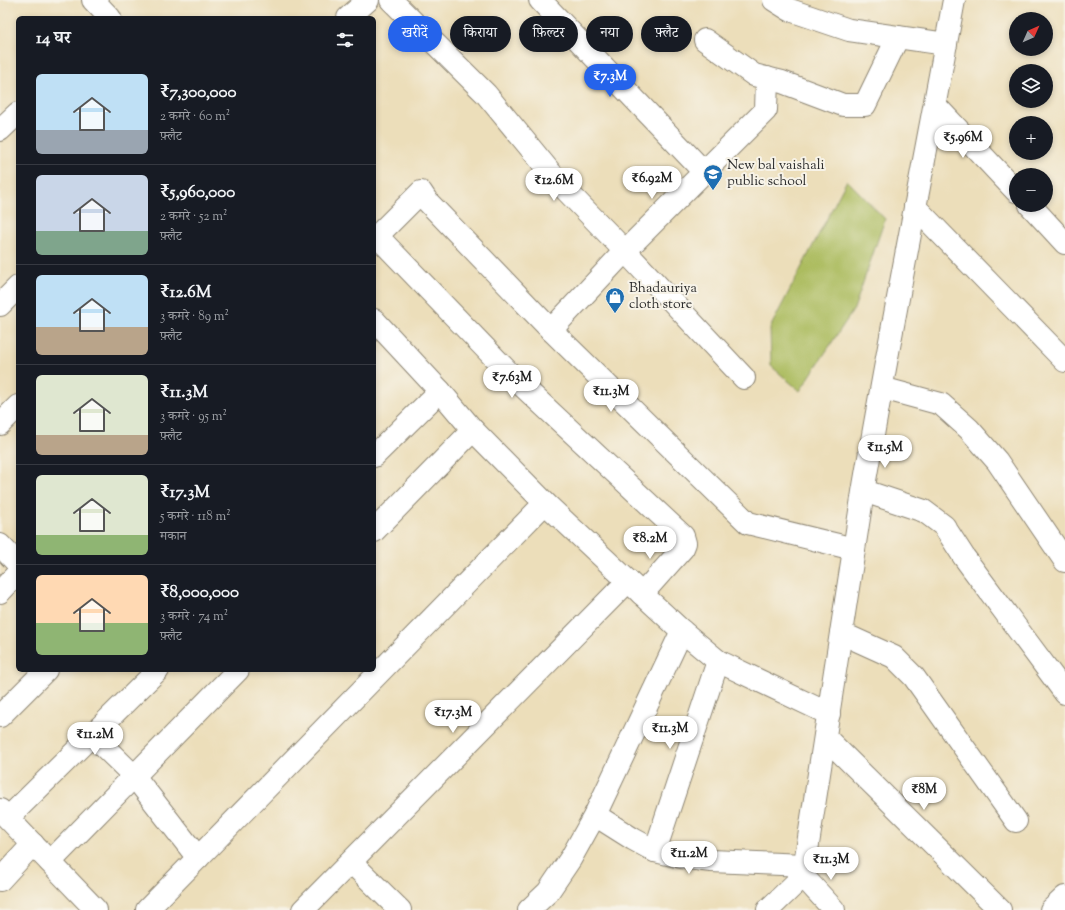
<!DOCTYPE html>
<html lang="hi">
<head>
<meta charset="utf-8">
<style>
  body { margin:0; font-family:"Sorts Mill Goudy","Noto Serif Devanagari",serif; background:#20242c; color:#f1f3f6; height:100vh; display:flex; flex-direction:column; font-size:15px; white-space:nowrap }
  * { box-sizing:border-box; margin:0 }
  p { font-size:13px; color:#9ea1a6 }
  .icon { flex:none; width:22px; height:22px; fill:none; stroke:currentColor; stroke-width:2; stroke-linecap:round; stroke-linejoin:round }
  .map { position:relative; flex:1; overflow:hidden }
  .details { position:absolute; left:16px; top:16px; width:360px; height:656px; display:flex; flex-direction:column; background:#171b24; border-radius:6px; box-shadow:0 2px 6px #0003 }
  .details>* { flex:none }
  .guide { position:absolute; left:388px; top:16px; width:380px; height:36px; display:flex; gap:8px }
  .needle { width:26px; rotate:45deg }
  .buttons { position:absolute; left:1009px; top:12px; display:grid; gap:8px }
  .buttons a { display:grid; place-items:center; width:44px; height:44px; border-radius:50%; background:#171b24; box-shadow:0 2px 6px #0003; font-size:20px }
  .price { position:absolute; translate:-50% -34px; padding:0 9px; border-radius:14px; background:#fff; color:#222; font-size:13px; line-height:26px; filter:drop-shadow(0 1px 2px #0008) }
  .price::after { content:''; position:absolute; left:50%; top:24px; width:12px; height:9px; margin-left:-6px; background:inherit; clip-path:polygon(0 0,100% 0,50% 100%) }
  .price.current { background:#2563eb; color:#fff }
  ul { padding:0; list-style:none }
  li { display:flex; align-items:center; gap:12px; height:100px; padding:0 20px }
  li+li { border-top:1px solid #363941 }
  li span { display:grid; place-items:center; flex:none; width:112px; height:80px; border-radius:6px; color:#555 }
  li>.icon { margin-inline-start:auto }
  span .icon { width:48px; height:48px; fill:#fffc; stroke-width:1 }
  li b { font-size:17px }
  h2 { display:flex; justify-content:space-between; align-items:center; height:48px; padding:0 20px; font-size:17px }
  .chip { padding:0 14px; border-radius:18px; background:#171b24; box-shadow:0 2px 6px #0003; font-size:14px; line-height:36px }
  .chip.current { background:#2563eb; color:#fff }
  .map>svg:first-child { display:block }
  .green { fill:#acbc5f; stroke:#6c7445 }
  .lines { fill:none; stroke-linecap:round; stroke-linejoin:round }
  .minor-casing { stroke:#8c8472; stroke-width:24 }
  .minor { stroke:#fff; stroke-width:22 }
  .labels { text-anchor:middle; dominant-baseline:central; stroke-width:4; stroke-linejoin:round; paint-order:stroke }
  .poi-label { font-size:14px; fill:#2b2b2b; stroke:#f7f3e8; text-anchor:start }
</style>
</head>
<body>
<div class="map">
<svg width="1065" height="910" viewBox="0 0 1065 910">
  <rect width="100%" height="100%" fill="#f7f3e8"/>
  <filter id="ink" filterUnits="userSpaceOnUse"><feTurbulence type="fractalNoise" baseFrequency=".025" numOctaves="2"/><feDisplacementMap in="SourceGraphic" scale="8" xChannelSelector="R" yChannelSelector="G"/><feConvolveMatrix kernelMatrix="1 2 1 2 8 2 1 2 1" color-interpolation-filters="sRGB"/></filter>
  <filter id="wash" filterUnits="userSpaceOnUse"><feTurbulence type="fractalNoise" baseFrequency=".012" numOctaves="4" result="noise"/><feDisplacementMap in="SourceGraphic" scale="16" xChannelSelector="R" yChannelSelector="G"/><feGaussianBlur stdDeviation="0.9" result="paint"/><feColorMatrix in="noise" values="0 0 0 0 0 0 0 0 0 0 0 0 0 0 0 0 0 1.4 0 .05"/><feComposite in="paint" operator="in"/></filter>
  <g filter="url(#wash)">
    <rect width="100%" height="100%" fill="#ecdeba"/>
    <path class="green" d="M 847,180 L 885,219 L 854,309 L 800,391 L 771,366 L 770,328 Z"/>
  </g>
  <g filter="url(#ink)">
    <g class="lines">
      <g class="minor-casing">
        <g id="minor">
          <path d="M 93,0 L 110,18"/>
          <path d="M 391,0 L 486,94 L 560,184 L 625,251 L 744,378"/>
          <path d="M 540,0 L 704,172"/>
          <path d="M 774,0 L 790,10 L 849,30 L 946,44"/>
          <path d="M 348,18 L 368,0"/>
          <path d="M 705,40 L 754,75 L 782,82 L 843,105 L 865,105 L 898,37"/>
          <path d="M 935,105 L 1016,191"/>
          <path d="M 0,130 L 18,113"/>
          <path d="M 1030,205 L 1065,243"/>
          <path d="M 915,207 L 1065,361"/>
          <path d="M 377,236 L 514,378 L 683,536 L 685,543 L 683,548 L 642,594"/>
          <path d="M 374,239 L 421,192 L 427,201 L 551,330 L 748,523 L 854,549"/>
          <path d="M 0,305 L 18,287"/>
          <path d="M 374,320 L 440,391 L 473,430 L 545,503 L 628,581 L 682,631 L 718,661 L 829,714"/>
          <path d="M 551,330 L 625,251 L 766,110 L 767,78"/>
          <path d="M 882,388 L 941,404 L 969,429 L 997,461 L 1065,561"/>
          <path d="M 0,424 L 18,406"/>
          <path d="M 374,456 L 440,391"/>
          <path d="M 864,491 L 924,511 L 944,526 L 964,557 L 1065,693"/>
          <path d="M 374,531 L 473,430"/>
          <path d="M 0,545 L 18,564"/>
          <path d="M 0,592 L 18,573"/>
          <path d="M 841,633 L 894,657 L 914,677 L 1016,821"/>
          <path d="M 0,716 L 46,670"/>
          <path d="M 92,735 L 134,776 L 198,858"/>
          <path d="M 825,737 L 1000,910"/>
          <path d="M 0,810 L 96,910"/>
          <path d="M 595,815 L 633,839 L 655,851 L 681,857 L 711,861 L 804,865"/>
          <path d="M 8,818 L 158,670"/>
          <path d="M 655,851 L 718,661"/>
          <path d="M 50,862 L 238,670"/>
          <path d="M 351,862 L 400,910"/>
          <path d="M 803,876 L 834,910"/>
          <path d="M 0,880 L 33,844"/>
          <path d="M 147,910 L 545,503"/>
          <path d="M 303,910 L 628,581"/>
          <path d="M 529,910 L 548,892 L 571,858 L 595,815 L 682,631"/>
          <path d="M 768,910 L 803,876 C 824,748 842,620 863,492 C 891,328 924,164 954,0"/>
          <path d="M 1051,910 L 1065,897"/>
        </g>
      </g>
      <use href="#minor" class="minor"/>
    </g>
  </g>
  <defs>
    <g id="school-pin" transform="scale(1)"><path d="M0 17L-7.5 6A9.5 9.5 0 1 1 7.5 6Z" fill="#1f6fb2" stroke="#f7f3e8"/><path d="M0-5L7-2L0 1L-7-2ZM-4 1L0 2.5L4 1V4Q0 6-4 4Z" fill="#fff"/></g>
    <g id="shop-pin" transform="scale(1)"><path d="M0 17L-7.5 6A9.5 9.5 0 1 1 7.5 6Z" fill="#1f6fb2" stroke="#f7f3e8"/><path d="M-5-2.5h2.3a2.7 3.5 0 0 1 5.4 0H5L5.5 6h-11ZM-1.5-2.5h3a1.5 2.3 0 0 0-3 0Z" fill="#fff"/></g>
  </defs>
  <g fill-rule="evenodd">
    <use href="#school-pin" x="713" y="174"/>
    <use href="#shop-pin" x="615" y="297"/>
  </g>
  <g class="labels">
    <g class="poi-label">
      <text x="727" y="166">New bal vaishali<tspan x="727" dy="16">public school</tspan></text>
      <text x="629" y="289">Bhadauriya<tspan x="629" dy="16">cloth store</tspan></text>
    </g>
  </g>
</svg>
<div class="buttons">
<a><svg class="needle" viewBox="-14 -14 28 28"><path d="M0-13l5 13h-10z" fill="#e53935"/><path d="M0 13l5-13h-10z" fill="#9ea1a6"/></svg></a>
<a><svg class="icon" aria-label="layers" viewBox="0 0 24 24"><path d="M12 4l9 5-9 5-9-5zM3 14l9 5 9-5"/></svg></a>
<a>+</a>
<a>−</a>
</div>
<b class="price current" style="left:610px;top:98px">₹7.3M</b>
<b class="price" style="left:963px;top:159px">₹5.96M</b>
<b class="price" style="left:652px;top:200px">₹6.92M</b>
<b class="price" style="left:554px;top:202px">₹12.6M</b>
<b class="price" style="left:512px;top:399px">₹7.63M</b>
<b class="price" style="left:611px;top:413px">₹11.3M</b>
<b class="price" style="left:885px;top:469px">₹11.5M</b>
<b class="price" style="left:650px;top:560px">₹8.2M</b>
<b class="price" style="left:453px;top:734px">₹17.3M</b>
<b class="price" style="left:670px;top:750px">₹11.3M</b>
<b class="price" style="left:95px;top:756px">₹11.2M</b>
<b class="price" style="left:924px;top:811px">₹8M</b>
<b class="price" style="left:689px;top:875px">₹11.2M</b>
<b class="price" style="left:831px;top:881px">₹11.3M</b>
<div class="guide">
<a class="chip current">खरीदें</a>
<a class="chip">किराया</a>
<a class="chip">फ़िल्टर</a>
<a class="chip">नया</a>
<a class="chip">फ़्लैट</a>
</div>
<section class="details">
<h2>14 घर<svg class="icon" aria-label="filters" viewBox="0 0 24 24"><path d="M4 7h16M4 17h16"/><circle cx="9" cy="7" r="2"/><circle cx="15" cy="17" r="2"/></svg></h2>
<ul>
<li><span style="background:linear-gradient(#bfe0f5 70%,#9aa5b1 0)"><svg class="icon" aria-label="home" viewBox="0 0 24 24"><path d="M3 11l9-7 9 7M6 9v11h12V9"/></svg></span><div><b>₹7,300,000</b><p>2 कमरे · 60 m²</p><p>फ़्लैट</p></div></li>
<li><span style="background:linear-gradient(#c9d6e8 70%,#7fa58c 0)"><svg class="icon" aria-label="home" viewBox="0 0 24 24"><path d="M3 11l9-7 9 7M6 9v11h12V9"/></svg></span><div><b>₹5,960,000</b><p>2 कमरे · 52 m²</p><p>फ़्लैट</p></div></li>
<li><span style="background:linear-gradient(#bfe0f5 65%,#b9a48a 0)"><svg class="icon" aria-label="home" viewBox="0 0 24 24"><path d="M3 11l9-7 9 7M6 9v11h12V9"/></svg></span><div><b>₹12.6M</b><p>3 कमरे · 89 m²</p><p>फ़्लैट</p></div></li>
<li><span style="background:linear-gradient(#dfe7d0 75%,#b9a48a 0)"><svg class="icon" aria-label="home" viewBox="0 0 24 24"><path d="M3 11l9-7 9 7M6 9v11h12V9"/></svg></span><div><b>₹11.3M</b><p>3 कमरे · 95 m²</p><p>फ़्लैट</p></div></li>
<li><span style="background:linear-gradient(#dfe7d0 75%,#8fb573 0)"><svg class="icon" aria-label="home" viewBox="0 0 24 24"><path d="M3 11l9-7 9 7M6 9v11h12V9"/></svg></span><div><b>₹17.3M</b><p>5 कमरे · 118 m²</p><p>मकान</p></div></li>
<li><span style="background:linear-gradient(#ffd9b3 60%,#8fb573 0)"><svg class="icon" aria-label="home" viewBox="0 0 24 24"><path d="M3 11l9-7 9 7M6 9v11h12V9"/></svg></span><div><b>₹8,000,000</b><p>3 कमरे · 74 m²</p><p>फ़्लैट</p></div></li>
</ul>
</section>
</div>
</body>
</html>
